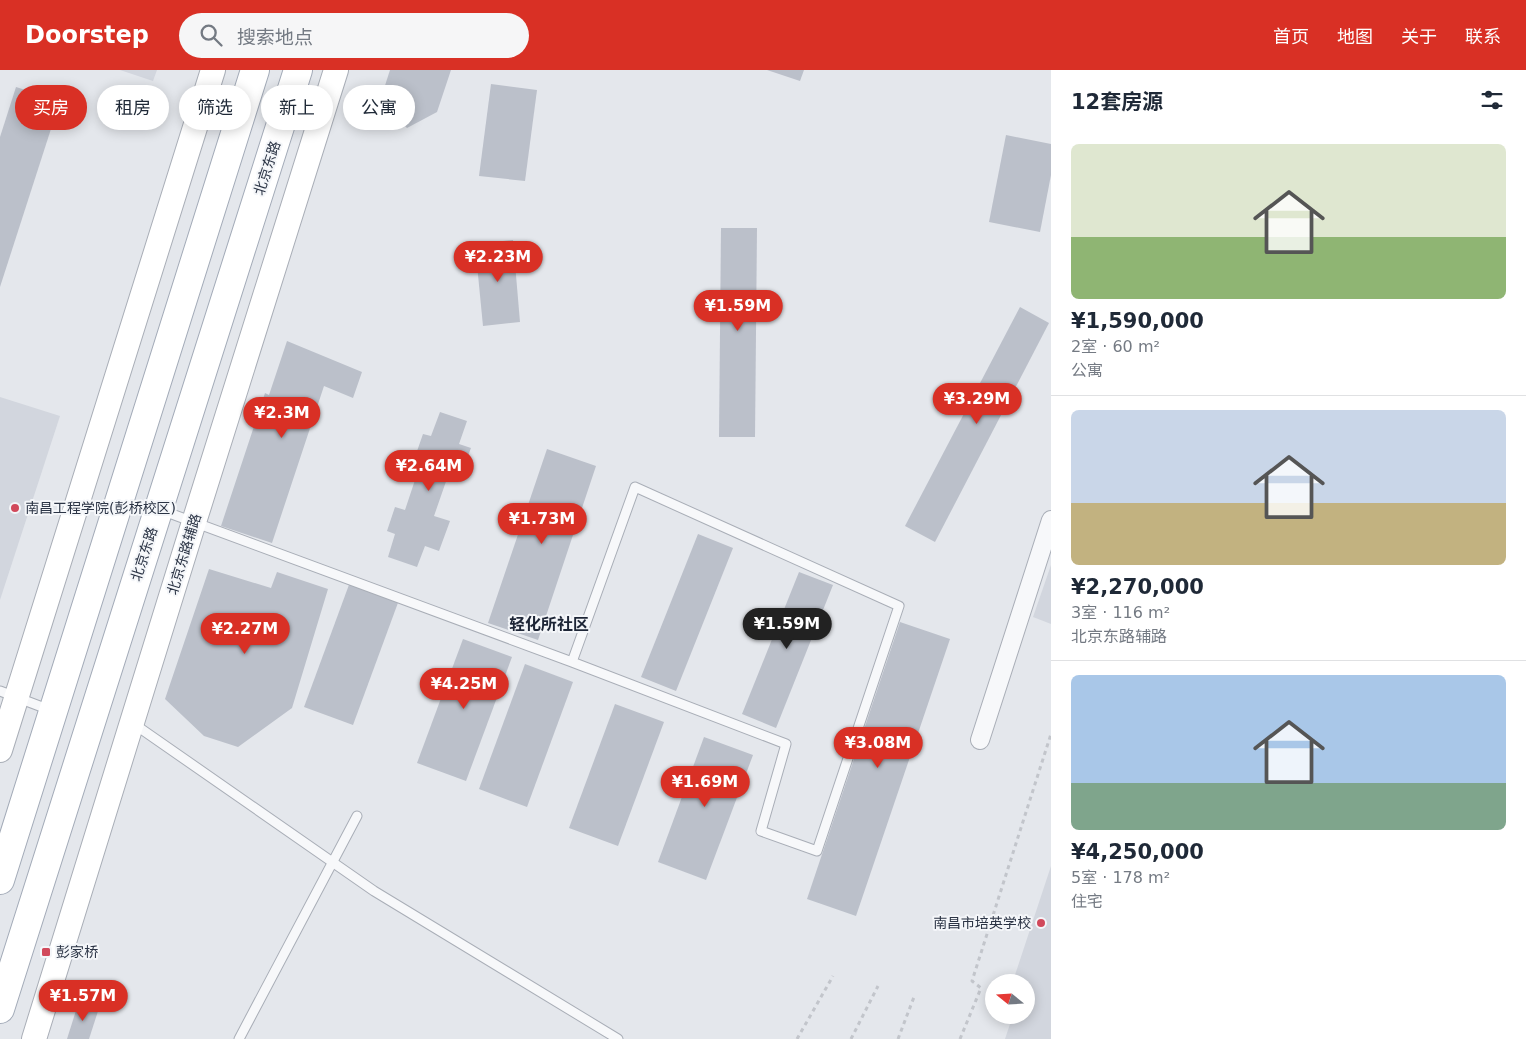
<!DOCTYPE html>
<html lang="zh">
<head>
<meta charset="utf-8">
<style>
  body { margin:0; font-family:"DejaVu Sans","Noto Sans SC",sans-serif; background:#f6f6f7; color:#1f2937; height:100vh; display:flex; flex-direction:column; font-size:19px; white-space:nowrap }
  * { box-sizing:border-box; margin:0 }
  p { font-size:16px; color:#747a83 }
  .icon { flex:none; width:28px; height:28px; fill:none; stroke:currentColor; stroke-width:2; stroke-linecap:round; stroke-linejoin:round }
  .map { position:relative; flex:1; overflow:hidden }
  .panel { display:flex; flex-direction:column; background:#fff; width:475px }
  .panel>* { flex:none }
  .top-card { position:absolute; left:15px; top:15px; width:475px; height:45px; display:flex; gap:10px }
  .needle { width:32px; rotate:288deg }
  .fabs { position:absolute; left:985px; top:904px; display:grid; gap:10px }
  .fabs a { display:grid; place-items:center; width:50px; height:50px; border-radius:50%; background:#fff; box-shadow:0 2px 12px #0003; font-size:25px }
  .price { position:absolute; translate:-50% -42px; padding:0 11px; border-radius:18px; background:#d93025; color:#fff; font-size:16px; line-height:32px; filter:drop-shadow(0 1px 2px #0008) }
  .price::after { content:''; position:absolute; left:50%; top:30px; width:15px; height:11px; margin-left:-8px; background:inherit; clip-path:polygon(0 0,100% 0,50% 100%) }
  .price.selected { background:#222; color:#fff }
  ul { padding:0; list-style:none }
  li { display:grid; align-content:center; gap:10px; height:265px; padding:0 20px }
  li+li { border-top:1px solid #e0e1e3 }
  li span { display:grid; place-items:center; height:155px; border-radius:8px; color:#555 }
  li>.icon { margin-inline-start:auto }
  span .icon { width:90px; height:90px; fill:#fffc; stroke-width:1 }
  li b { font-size:21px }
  h2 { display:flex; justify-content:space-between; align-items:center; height:60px; padding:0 20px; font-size:21px }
  .pill { padding:0 18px; border-radius:22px; background:#fff; box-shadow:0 2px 12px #0003; font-size:18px; line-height:45px }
  .pill.selected { background:#d93025; color:#fff }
  header { display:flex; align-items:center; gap:30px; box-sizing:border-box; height:70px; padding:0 25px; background:#d93025; color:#fff }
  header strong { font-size:24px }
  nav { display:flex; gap:28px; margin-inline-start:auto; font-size:18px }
  .search { width:350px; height:45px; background:#f6f6f7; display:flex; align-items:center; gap:12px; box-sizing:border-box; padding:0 18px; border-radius:28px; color:#747a83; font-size:19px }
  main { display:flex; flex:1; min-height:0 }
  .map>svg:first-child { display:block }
  .built { fill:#d2d6de }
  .building { fill:#bbc0ca }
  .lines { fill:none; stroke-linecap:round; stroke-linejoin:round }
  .lane-casing { stroke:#a9aeb7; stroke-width:11 }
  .street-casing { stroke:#a9aeb7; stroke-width:20 }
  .secondary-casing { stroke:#a9aeb7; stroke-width:26 }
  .primary-casing { stroke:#a3abb8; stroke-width:30 }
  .path { stroke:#c2c5cb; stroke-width:3; stroke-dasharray:4 4; stroke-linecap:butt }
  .lane { stroke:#f7f8fa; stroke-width:9 }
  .street { stroke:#f7f8fa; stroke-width:18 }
  .secondary { stroke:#fff; stroke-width:24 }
  .primary { stroke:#fff; stroke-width:28 }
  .poi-dot { fill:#d1495b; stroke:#f4f6f9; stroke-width:2 }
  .labels { text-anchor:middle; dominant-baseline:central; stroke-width:4; stroke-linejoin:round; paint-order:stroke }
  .street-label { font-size:14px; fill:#2b3445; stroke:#f4f6f9 }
  .poi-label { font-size:14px; fill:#2b3445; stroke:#f4f6f9; text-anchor:start }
  .quarter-label { font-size:16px; font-weight:bold; fill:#1d2536; stroke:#f4f6f9 }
</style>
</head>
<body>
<header>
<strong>Doorstep</strong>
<div class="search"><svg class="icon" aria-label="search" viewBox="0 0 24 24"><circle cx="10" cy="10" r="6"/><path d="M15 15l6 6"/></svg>搜索地点</div>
<nav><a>首页</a><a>地图</a><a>关于</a><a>联系</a></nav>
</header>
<main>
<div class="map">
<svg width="1051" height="969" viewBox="0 0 1051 969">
  <rect width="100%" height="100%" fill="#e4e7ec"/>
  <g class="built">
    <path d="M 120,0 L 157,0 L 153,11 Z"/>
    <path d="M 0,327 L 60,346 L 0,530 Z"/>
    <path d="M 1051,495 L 1051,554 L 1033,547 Z"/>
    <path d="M 1051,796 L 1051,969 L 1005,969 L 1013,945 L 1026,945 L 1026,912 L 1013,911 Z"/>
  </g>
  <g class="building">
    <path d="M 390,0 L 451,0 L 437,42 L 407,58 L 380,31 Z"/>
    <path d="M 767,0 L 804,0 L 800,11 Z"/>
    <path d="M 491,14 L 537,20 L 525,111 L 479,106 Z"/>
    <path d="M 16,17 L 60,31 L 0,217 L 0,67 Z"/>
    <path d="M 1006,65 L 1051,74 L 1051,105 L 1040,162 L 989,152 Z"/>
    <path d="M 721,158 L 757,158 L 755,367 L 719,367 Z"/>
    <path d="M 513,170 L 520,252 L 483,256 L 475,174 Z"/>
    <path d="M 1020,237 L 1049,253 L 935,472 L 905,456 Z"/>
    <path d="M 287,271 L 362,302 L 353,328 L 324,316 L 272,473 L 221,456 L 265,323 L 269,325 Z"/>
    <path d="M 440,342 L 467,351 L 459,374 L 471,378 L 461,404 L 450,400 L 434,446 L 450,451 L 439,481 L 425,476 L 417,497 L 388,487 L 395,464 L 387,461 L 395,437 L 405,440 L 423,386 L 416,384 L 423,364 L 431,366 Z"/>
    <path d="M 547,379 L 596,396 L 538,570 L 488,553 Z"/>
    <path d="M 698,464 L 733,478 L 676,621 L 641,607 Z"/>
    <path d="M 209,499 L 271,518 L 277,502 L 328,519 L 292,638 L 238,677 L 204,666 L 165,629 Z"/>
    <path d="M 799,502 L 833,515 L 776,658 L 742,644 Z"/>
    <path d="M 350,512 L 399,530 L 353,655 L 304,637 Z"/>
    <path d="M 900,552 L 950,569 L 856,846 L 807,829 Z"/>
    <path d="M 463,569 L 512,587 L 466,711 L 417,693 Z"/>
    <path d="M 525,594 L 573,612 L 527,737 L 479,719 Z"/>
    <path d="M 615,634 L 664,652 L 618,776 L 569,758 Z"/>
    <path d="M 704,667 L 753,685 L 706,810 L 658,792 Z"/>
    <path d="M 79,931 L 99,938 L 89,969 L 67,969 Z"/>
  </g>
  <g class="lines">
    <g class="lane-casing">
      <g id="lane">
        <path d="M 161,440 L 572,592 L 635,417 L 899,536 L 817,781 L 761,761 L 786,674 L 572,592"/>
        <path d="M 0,621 L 50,640"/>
        <path d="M 134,654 L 374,821 L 618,969"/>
        <path d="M 239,969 L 357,746"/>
      </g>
    </g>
    <g class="street-casing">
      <path id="street" d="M 980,670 L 1051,450"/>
    </g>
    <g class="secondary-casing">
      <g id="secondary">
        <path d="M 0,680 L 213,0"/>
        <path d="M 34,969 L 194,452 L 336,0"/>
      </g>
    </g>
    <g class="primary-casing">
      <g id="primary">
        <path d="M 0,810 L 255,0"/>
        <path d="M 0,939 L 298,0"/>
      </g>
    </g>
    <g class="path">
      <path d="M 797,969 L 833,906"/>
      <path d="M 851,969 L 878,916"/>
      <path d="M 898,969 L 914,927"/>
      <path d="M 960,969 L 981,918 L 972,911 L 1051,664"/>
    </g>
    <use href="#lane" class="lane"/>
    <use href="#street" class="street"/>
    <use href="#secondary" class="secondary"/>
    <use href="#primary" class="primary"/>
  </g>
  <g class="poi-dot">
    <circle cx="15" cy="438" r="5"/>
    <circle cx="1041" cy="853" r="5"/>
    <rect x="41" y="877" width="10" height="10" rx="2.5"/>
  </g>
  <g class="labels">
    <g class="street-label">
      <text transform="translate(267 98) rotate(-72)">北京东路</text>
      <text transform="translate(144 484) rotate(-72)">北京东路</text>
      <text transform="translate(184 484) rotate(-73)">北京东路辅路</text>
    </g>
    <g class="poi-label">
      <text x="25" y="438">南昌工程学院(彭桥校区)</text>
      <text x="1031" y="853" text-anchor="end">南昌市培英学校</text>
      <text x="56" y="882">彭家桥</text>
    </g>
    <g class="quarter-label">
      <text x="549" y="554">轻化所社区</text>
    </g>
  </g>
</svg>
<div class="fabs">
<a><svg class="needle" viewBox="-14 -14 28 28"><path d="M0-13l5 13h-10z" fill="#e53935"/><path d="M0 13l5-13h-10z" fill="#747a83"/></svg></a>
</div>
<b class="price" style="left:498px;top:213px">¥2.23M</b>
<b class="price" style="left:738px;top:262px">¥1.59M</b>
<b class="price" style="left:977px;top:355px">¥3.29M</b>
<b class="price" style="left:282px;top:369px">¥2.3M</b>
<b class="price" style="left:429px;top:422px">¥2.64M</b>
<b class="price" style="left:542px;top:475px">¥1.73M</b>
<b class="price selected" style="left:787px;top:580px">¥1.59M</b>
<b class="price" style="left:245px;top:585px">¥2.27M</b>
<b class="price" style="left:464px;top:640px">¥4.25M</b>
<b class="price" style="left:878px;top:699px">¥3.08M</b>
<b class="price" style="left:705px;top:738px">¥1.69M</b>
<b class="price" style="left:83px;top:952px">¥1.57M</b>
<div class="top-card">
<a class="pill selected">买房</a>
<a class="pill">租房</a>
<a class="pill">筛选</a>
<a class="pill">新上</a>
<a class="pill">公寓</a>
</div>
</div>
<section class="panel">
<h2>12套房源<svg class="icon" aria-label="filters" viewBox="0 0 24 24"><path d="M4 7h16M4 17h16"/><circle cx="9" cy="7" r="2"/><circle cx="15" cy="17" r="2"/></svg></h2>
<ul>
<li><span style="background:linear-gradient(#dfe7d0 60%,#8fb573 0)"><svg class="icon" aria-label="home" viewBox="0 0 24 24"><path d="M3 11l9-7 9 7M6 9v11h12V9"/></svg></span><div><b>¥1,590,000</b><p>2室 · 60 m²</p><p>公寓</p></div></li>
<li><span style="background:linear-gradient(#c9d6e8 60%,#c2b280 0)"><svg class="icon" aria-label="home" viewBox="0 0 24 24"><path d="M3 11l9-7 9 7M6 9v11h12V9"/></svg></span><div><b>¥2,270,000</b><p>3室 · 116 m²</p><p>北京东路辅路</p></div></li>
<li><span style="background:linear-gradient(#a9c7e8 70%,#7fa58c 0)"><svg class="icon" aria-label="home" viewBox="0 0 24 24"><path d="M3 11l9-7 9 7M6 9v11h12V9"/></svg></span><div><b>¥4,250,000</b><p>5室 · 178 m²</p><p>住宅</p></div></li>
</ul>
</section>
</main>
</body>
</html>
